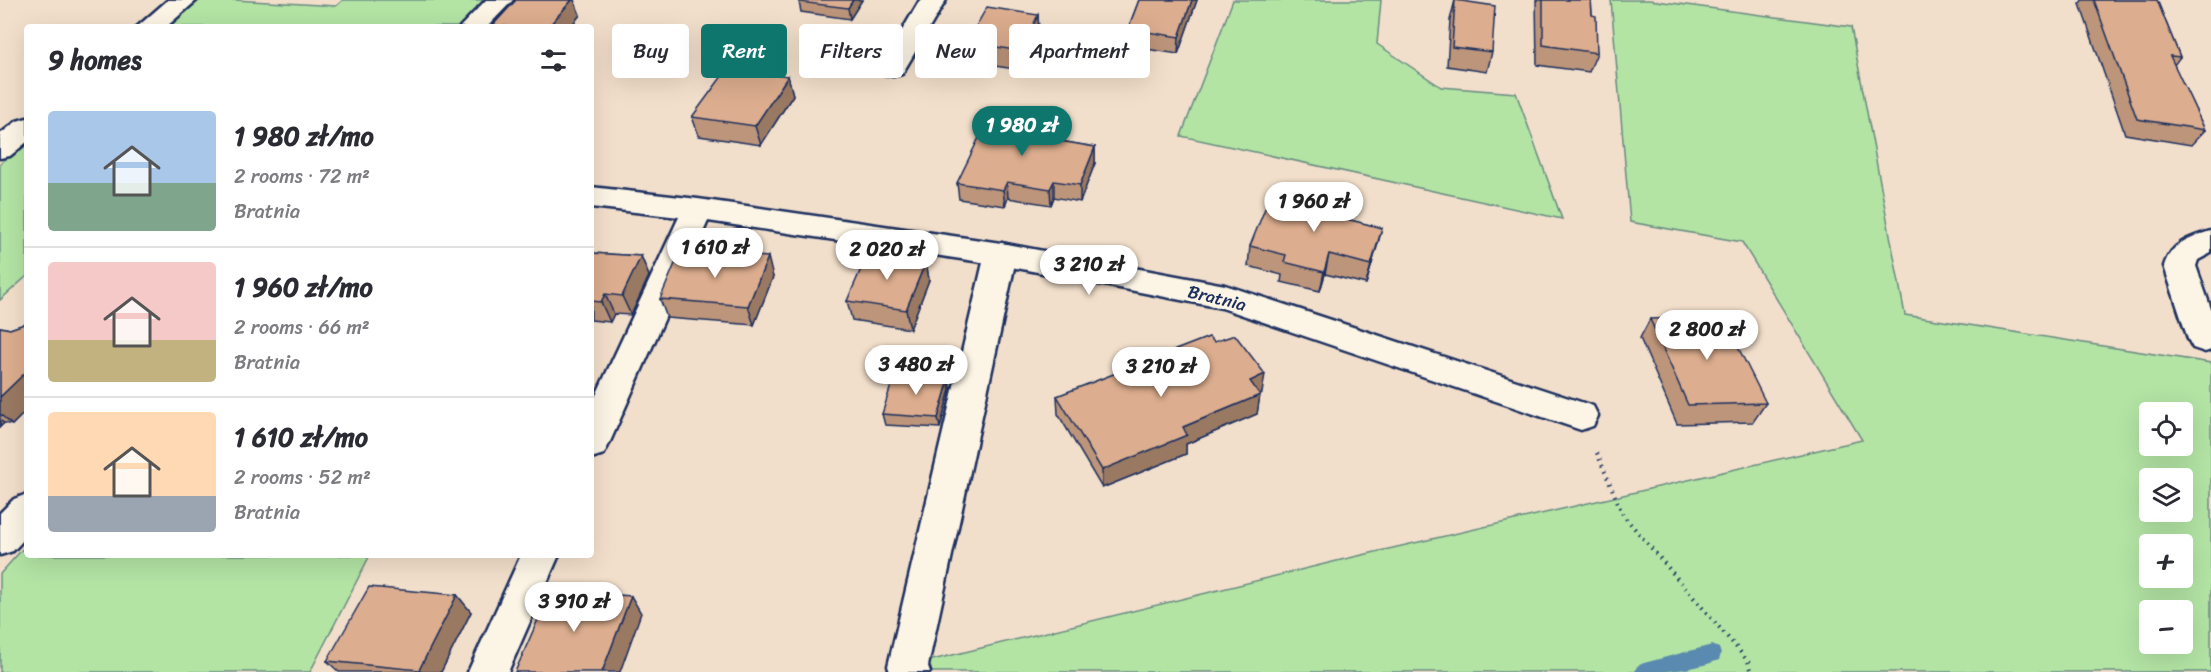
<!DOCTYPE html>
<html lang="en">
<head>
<meta charset="utf-8">
<style>
  body { margin:0; font-family:Sriracha,sans-serif; background:#f7f7f7; color:#2b2b33; height:100vh; display:flex; flex-direction:column; font-size:22px; white-space:nowrap }
  * { box-sizing:border-box; margin:0 }
  p { font-size:20px; color:#7c7c81 }
  .icon { flex:none; width:33px; height:33px; fill:none; stroke:currentColor; stroke-width:2; stroke-linecap:round; stroke-linejoin:round }
  .map { position:relative; flex:1; overflow:hidden }
  .drawer { position:absolute; left:24px; top:24px; width:570px; height:534px; display:flex; flex-direction:column; background:#fff; border-radius:6px; box-shadow:0 6px 24px #0002 }
  .drawer>* { flex:none }
  .banner { position:absolute; left:612px; top:24px; width:570px; height:54px; display:flex; gap:12px }
  .buttons { position:absolute; left:2139px; top:402px; display:grid; gap:12px }
  .buttons a { display:grid; place-items:center; width:54px; height:54px; border-radius:6px; background:#fff; box-shadow:0 6px 24px #0002; font-size:30px }
  .price { position:absolute; translate:-50% -51px; padding:0 14px; border-radius:21px; background:#fff; color:#222; font-size:20px; line-height:39px; filter:drop-shadow(0 2px 3px #0008) }
  .price::after { content:''; position:absolute; left:50%; top:36px; width:18px; height:14px; margin-left:-9px; background:inherit; clip-path:polygon(0 0,100% 0,50% 100%) }
  .price.selected { background:#0f766e; color:#fff }
  ul { padding:0; list-style:none }
  li { display:flex; align-items:center; gap:18px; height:150px; padding:0 24px }
  li+li { border-top:2px solid #e1e1e2 }
  li span { display:grid; place-items:center; flex:none; width:168px; height:120px; border-radius:6px; color:#555 }
  li>.icon { margin-inline-start:auto }
  span .icon { width:72px; height:72px; fill:#fffc; stroke-width:1 }
  li b { font-size:26px }
  h2 { display:flex; justify-content:space-between; align-items:center; height:72px; padding:0 24px; font-size:26px }
  .tag { padding:0 21px; border-radius:6px; background:#fff; box-shadow:0 6px 24px #0002; font-size:21px; line-height:54px }
  .tag.selected { background:#0f766e; color:#fff }
  .map>svg:first-child { display:block }
  .green { fill:#b3e4a4; stroke:#678a81; stroke-width:1.5; fill-rule:evenodd }
  .lines { fill:none; stroke-linecap:round; stroke-linejoin:round }
  .stream { fill:#5a8aaf; fill-rule:evenodd }
  .pedestrian-casing { stroke:#1b2f5e; stroke-width:5 }
  .minor-casing { stroke:#1b2f5e; stroke-width:5 }
  .path { stroke:#1b2f5e; stroke-width:4; stroke-dasharray:1.5 5; stroke-linecap:butt }
  .pedestrian { fill:#fcf5e5; fill-rule:evenodd }
  .minor { fill:#fcf5e5; fill-rule:evenodd }
  .wall { fill:#bd957a; stroke:#1b2f5e; stroke-width:1.5 }
  .shaded-wall { fill:#9a7963; stroke:#1b2f5e; stroke-width:1.5 }
  .building { fill:#dcad8e; stroke:#1b2f5e; stroke-width:1.5 }
  .labels { text-anchor:middle; dominant-baseline:central; stroke-width:6; stroke-linejoin:round; paint-order:stroke }
  .street-label { font-size:18px; fill:#1b2f5e; stroke:#fcf5e5 }
</style>
</head>
<body>
<div class="map">
<svg width="2211" height="672" viewBox="0 0 2211 672">
  <rect width="100%" height="100%" fill="#f2dfcb"/>
  <filter id="ink" filterUnits="userSpaceOnUse"><feTurbulence type="fractalNoise" baseFrequency=".0167" numOctaves="2"/><feDisplacementMap in="SourceGraphic" scale="12" xChannelSelector="R" yChannelSelector="G"/><feConvolveMatrix kernelMatrix="1 2 1 2 8 2 1 2 1" color-interpolation-filters="sRGB"/></filter>
  <g filter="url(#ink)">
    <g class="green">
      <path d="M 194,0 L 235,0 L 336,6 L 343,0 L 485,0 L 459,27 L 162,27 Z"/>
      <path d="M 1233,0 L 1381,0 L 1377,44 L 1441,87 L 1516,93 L 1562,219 L 1181,136 Z"/>
      <path d="M 1611,0 L 1649,0 L 1851,27 L 1905,315 L 2211,363 L 2211,672 L 898,672 L 908,666 L 1345,559 L 1862,440 L 1742,242 L 1630,222 ZM 2150,412 L 2182,412 L 2182,446 L 2150,446 ZM 2150,478 L 2182,478 L 2182,512 L 2150,512 ZM 2150,544 L 2182,544 L 2182,578 L 2150,578 ZM 2150,610 L 2182,610 L 2182,644 L 2150,644 Z"/>
      <path d="M 27,141 L 27,276 L 0,300 L 0,164 Z"/>
      <path d="M 27,544 L 27,555 L 370,555 L 310,672 L 0,672 L 0,574 Z"/>
    </g>
    <g class="lines">
      <path class="stream" d="M 1712,645 L 1719,648 L 1721,654 L 1719,660 C 1690,671 1664,672 1635,672 L 1637,666 L 1644,663 Z"/>
      <g class="pedestrian-casing">
        <path id="pedestrian" d="M 1001,243 L 1012,246 L 1017,254 L 928,666 L 930,672 L 890,672 L 888,666 L 985,254 L 990,246 Z"/>
      </g>
      <g class="minor-casing">
        <g id="minor">
          <path d="M 168,0 L 197,0 L 166,27 L 137,27 Z"/>
          <path d="M 486,0 L 513,0 L 487,27 L 460,27 Z"/>
          <path d="M 920,0 L 946,0 L 902,74 L 893,76 L 884,74 L 880,68 Z"/>
          <path d="M 27,118 L 27,142 L 10,156 L 0,158 L 0,134 L 17,121 Z"/>
          <path d="M 591,187 L 698,199 L 1001,243 L 1225,285 L 1593,406 L 1598,416 L 1593,426 L 1581,430 L 1222,308 L 1001,265 L 708,221 L 609,444 L 604,454 L 591,458 L 591,406 L 679,217 L 591,207 Z"/>
          <path d="M 2211,231 L 2211,253 L 2198,260 L 2196,266 L 2211,309 L 2211,350 L 2205,352 L 2193,348 L 2188,339 L 2164,266 C 2171,243 2190,237 2211,231 Z"/>
          <path d="M 27,494 L 27,536 L 13,551 L 0,555 L 0,513 L 14,499 Z"/>
          <path d="M 521,555 L 559,555 L 508,672 L 468,672 Z"/>
        </g>
      </g>
      <path class="path" d="M 1597,453 L 1623,515 L 1748,661 L 1752,672"/>
      <use href="#pedestrian" class="pedestrian"/>
      <use href="#minor" class="minor"/>
    </g>
    <g class="wall">
      <path d="M 516,0 L 574,0 L 580,15 L 570,27 L 494,27 L 493,25 Z"/>
      <path d="M 862,0 L 850,19 L 801,12 L 799,2 Z"/>
      <path d="M 1139,0 L 1197,0 L 1178,54 L 1127,46 L 1128,29 Z"/>
      <path d="M 1455,0 L 1492,52 L 1487,72 L 1447,66 L 1450,20 Z"/>
      <path d="M 1536,0 L 1591,0 L 1592,15 L 1597,53 L 1589,72 L 1537,65 Z"/>
      <path d="M 2082,0 L 2157,0 L 2180,57 L 2174,65 L 2205,130 L 2191,145 L 2125,134 L 2080,4 Z"/>
      <path d="M 1038,15 L 1039,34 L 1021,70 L 969,62 L 967,42 Z"/>
      <path d="M 788,76 L 793,95 L 761,145 L 699,136 L 692,117 Z"/>
      <path d="M 1037,119 L 1038,135 L 1037,137 L 1095,147 L 1095,163 L 1080,202 L 1054,197 L 1051,205 L 1008,198 L 1005,206 L 959,199 L 957,183 Z"/>
      <path d="M 1305,204 L 1345,206 L 1342,218 L 1382,228 L 1366,284 L 1325,274 L 1320,291 L 1281,282 L 1282,275 L 1248,266 L 1250,246 Z"/>
      <path d="M 591,253 L 641,256 L 649,276 L 631,315 L 614,314 L 610,322 L 591,320 Z"/>
      <path d="M 926,261 L 929,280 L 910,329 L 852,320 L 847,301 Z"/>
      <path d="M 773,277 L 754,325 L 667,318 L 660,299 Z"/>
      <path d="M 1650,319 L 1766,403 L 1753,422 L 1677,424 L 1640,338 Z"/>
      <path d="M 27,323 L 27,410 L 12,425 L 4,423 L 0,427 L 0,327 L 10,329 Z"/>
      <path d="M 949,379 L 950,389 L 940,428 L 885,425 L 882,414 Z"/>
      <path d="M 1262,393 L 1260,394 L 1257,414 L 1186,444 L 1186,454 L 1102,488 L 1058,414 L 1057,396 Z"/>
      <path d="M 457,595 L 471,612 L 441,672 L 339,672 L 327,661 Z"/>
    </g>
    <g class="shaded-wall">
      <path d="M 572,0 L 574,0 L 580,15 L 570,27 L 548,27 Z"/>
      <path d="M 853,0 L 862,0 L 850,19 L 848,8 Z"/>
      <path d="M 1192,0 L 1197,0 L 1178,54 L 1179,37 Z"/>
      <path d="M 1038,15 L 1039,34 L 1021,70 L 1020,51 Z"/>
      <path d="M 788,76 L 793,95 L 761,145 L 755,126 Z"/>
      <path d="M 1037,119 L 1038,135 L 1031,152 L 1030,136 Z"/>
      <path d="M 1095,147 L 1095,163 L 1080,202 L 1080,185 Z"/>
      <path d="M 1054,181 L 1054,197 L 1051,205 L 1050,189 Z"/>
      <path d="M 1007,182 L 1008,198 L 1005,206 L 1003,190 Z"/>
      <path d="M 1382,228 L 1377,247 L 1366,284 L 1371,265 Z"/>
      <path d="M 1329,254 L 1325,274 L 1320,291 L 1324,272 Z"/>
      <path d="M 641,256 L 649,276 L 631,315 L 622,296 Z"/>
      <path d="M 768,257 L 773,277 L 754,325 L 748,306 Z"/>
      <path d="M 926,261 L 929,280 L 910,329 L 906,310 Z"/>
      <path d="M 605,294 L 614,314 L 610,322 L 601,302 Z"/>
      <path d="M 27,371 L 27,410 L 12,425 L 0,414 L 0,397 Z"/>
      <path d="M 1265,374 L 1262,393 L 1247,400 L 1250,381 Z"/>
      <path d="M 949,379 L 950,389 L 940,428 L 938,418 Z"/>
      <path d="M 1260,395 L 1257,414 L 1186,444 L 1186,454 L 1102,488 L 1102,470 L 1183,427 Z"/>
      <path d="M 0,420 L 4,423 L 0,427 Z"/>
      <path d="M 457,595 L 471,612 L 441,672 L 421,672 L 419,670 Z"/>
      <path d="M 631,596 L 641,613 L 620,672 L 602,672 Z"/>
    </g>
    <g class="building">
      <path d="M 516,0 L 572,0 L 548,27 L 511,27 L 493,25 Z"/>
      <path d="M 800,0 L 853,0 L 848,8 L 799,2 Z"/>
      <path d="M 1139,0 L 1192,0 L 1179,37 L 1128,29 Z"/>
      <path d="M 1455,0 L 1495,6 L 1492,52 L 1452,47 Z"/>
      <path d="M 1543,0 L 1591,0 L 1592,15 L 1596,16 L 1597,53 L 1543,45 Z"/>
      <path d="M 2094,0 L 2157,0 L 2180,57 L 2170,56 L 2205,130 L 2137,119 Z"/>
      <path d="M 987,7 L 1038,15 L 1020,51 L 967,42 Z"/>
      <path d="M 728,68 L 788,76 L 755,126 L 692,117 Z"/>
      <path d="M 992,111 L 1037,119 L 1030,136 L 1095,147 L 1080,185 L 1054,181 L 1050,189 L 1007,182 L 1003,190 L 957,183 Z"/>
      <path d="M 1270,196 L 1305,204 L 1308,197 L 1345,206 L 1342,218 L 1382,228 L 1371,265 L 1329,254 L 1324,272 L 1284,262 L 1286,255 L 1250,246 Z"/>
      <path d="M 695,252 L 768,257 L 748,306 L 660,299 L 677,259 L 691,260 Z"/>
      <path d="M 591,253 L 641,256 L 622,296 L 605,294 L 601,302 L 591,301 Z"/>
      <path d="M 868,253 L 926,261 L 906,310 L 847,301 Z"/>
      <path d="M 1723,317 L 1766,403 L 1688,405 L 1650,319 Z"/>
      <path d="M 27,323 L 27,371 L 0,397 L 0,327 L 10,329 Z"/>
      <path d="M 1235,335 L 1265,374 L 1250,381 L 1260,395 L 1183,427 L 1187,435 L 1102,470 L 1057,396 L 1209,337 L 1214,342 Z"/>
      <path d="M 895,373 L 949,379 L 938,418 L 882,414 Z"/>
      <path d="M 369,587 L 457,595 L 419,670 L 327,661 Z"/>
      <path d="M 551,590 L 631,596 L 602,672 L 515,672 Z"/>
    </g>
  </g>
  <g class="labels">
    <g class="street-label">
      <text transform="translate(1217 298) rotate(14)">Bratnia</text>
    </g>
  </g>
</svg>
<div class="buttons">
<a><svg class="icon" aria-label="locate" viewBox="0 0 24 24"><circle cx="12" cy="12" r="6"/><path d="M12 2v4M12 18v4M2 12h4M18 12h4"/></svg></a>
<a><svg class="icon" aria-label="layers" viewBox="0 0 24 24"><path d="M12 4l9 5-9 5-9-5zM3 14l9 5 9-5"/></svg></a>
<a>+</a>
<a>−</a>
</div>
<b class="price selected" style="left:1022px;top:157px">1 980 zł</b>
<b class="price" style="left:1314px;top:233px">1 960 zł</b>
<b class="price" style="left:715px;top:279px">1 610 zł</b>
<b class="price" style="left:887px;top:281px">2 020 zł</b>
<b class="price" style="left:1089px;top:296px">3 210 zł</b>
<b class="price" style="left:1707px;top:361px">2 800 zł</b>
<b class="price" style="left:916px;top:396px">3 480 zł</b>
<b class="price" style="left:1161px;top:398px">3 210 zł</b>
<b class="price" style="left:574px;top:633px">3 910 zł</b>
<div class="banner">
<a class="tag">Buy</a>
<a class="tag selected">Rent</a>
<a class="tag">Filters</a>
<a class="tag">New</a>
<a class="tag">Apartment</a>
</div>
<section class="drawer">
<h2>9 homes<svg class="icon" aria-label="filters" viewBox="0 0 24 24"><path d="M4 7h16M4 17h16"/><circle cx="9" cy="7" r="2"/><circle cx="15" cy="17" r="2"/></svg></h2>
<ul>
<li><span style="background:linear-gradient(#a9c7e8 60%,#7fa58c 0)"><svg class="icon" aria-label="home" viewBox="0 0 24 24"><path d="M3 11l9-7 9 7M6 9v11h12V9"/></svg></span><div><b>1 980 zł/mo</b><p>2 rooms · 72 m²</p><p>Bratnia</p></div></li>
<li><span style="background:linear-gradient(#f6c9c9 65%,#c2b280 0)"><svg class="icon" aria-label="home" viewBox="0 0 24 24"><path d="M3 11l9-7 9 7M6 9v11h12V9"/></svg></span><div><b>1 960 zł/mo</b><p>2 rooms · 66 m²</p><p>Bratnia</p></div></li>
<li><span style="background:linear-gradient(#ffd9b3 70%,#9aa5b1 0)"><svg class="icon" aria-label="home" viewBox="0 0 24 24"><path d="M3 11l9-7 9 7M6 9v11h12V9"/></svg></span><div><b>1 610 zł/mo</b><p>2 rooms · 52 m²</p><p>Bratnia</p></div></li>
</ul>
</section>
</div>
</body>
</html>
